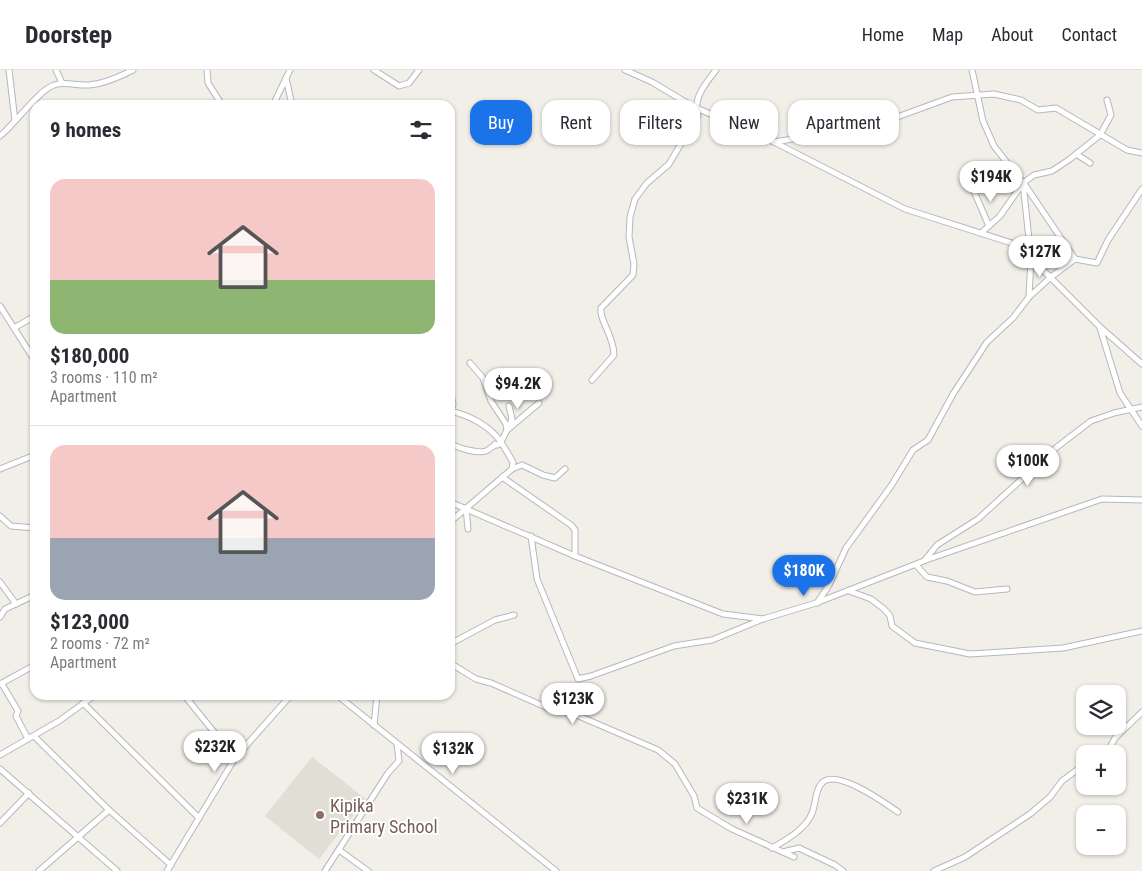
<!DOCTYPE html>
<html lang="en">
<head>
<meta charset="utf-8">
<style>
  body { margin:0; font-family:"Roboto Condensed",sans-serif; background:#f7f7f7; color:#2b2b33; height:100vh; display:flex; flex-direction:column; font-size:19px; white-space:nowrap }
  * { box-sizing:border-box; margin:0 }
  p { font-size:16px; color:#7c7c81 }
  .icon { flex:none; width:28px; height:28px; fill:none; stroke:currentColor; stroke-width:2; stroke-linecap:round; stroke-linejoin:round }
  .map { position:relative; flex:1; overflow:hidden }
  .side { position:absolute; left:30px; top:30px; width:425px; height:600px; display:flex; flex-direction:column; background:#fff; border-radius:15px; box-shadow:0 1px 4px #0004 }
  .side>* { flex:none }
  .hud { position:absolute; left:470px; top:30px; width:475px; height:45px; display:flex; gap:10px }
  .tools { position:absolute; left:1076px; top:615px; display:grid; gap:10px }
  .tools a { display:grid; place-items:center; width:50px; height:50px; border-radius:10px; background:#fff; box-shadow:0 1px 4px #0004; font-size:25px }
  .price { position:absolute; translate:-50% -42px; padding:0 11px; border-radius:18px; background:#fff; color:#222; font-size:16px; line-height:32px; filter:drop-shadow(0 1px 2px #0008) }
  .price::after { content:''; position:absolute; left:50%; top:30px; width:15px; height:11px; margin-left:-8px; background:inherit; clip-path:polygon(0 0,100% 0,50% 100%) }
  .price.current { background:#1a73e8; color:#fff }
  ul { padding:0; list-style:none }
  li { display:grid; align-content:center; gap:10px; height:265px; padding:0 20px }
  li+li { border-top:1px solid #e1e1e2 }
  li span { display:grid; place-items:center; height:155px; border-radius:15px; color:#555 }
  li>.icon { margin-inline-start:auto }
  span .icon { width:90px; height:90px; fill:#fffc; stroke-width:1 }
  li b { font-size:21px }
  h2 { display:flex; justify-content:space-between; align-items:center; height:60px; padding:0 20px; font-size:21px }
  .chip { padding:0 18px; border-radius:15px; background:#fff; box-shadow:0 1px 4px #0004; font-size:18px; line-height:45px }
  .chip.current { background:#1a73e8; color:#fff }
  header { display:flex; align-items:center; gap:30px; box-sizing:border-box; height:70px; padding:0 25px; background:#fff; border-bottom:1px solid #e1e1e2 }
  header strong { font-size:24px }
  nav { display:flex; gap:28px; margin-inline-start:auto; font-size:18px }
  .map>svg:first-child { display:block }
  .education { fill:#e1ded6 }
  .lines { fill:none; stroke-linecap:round; stroke-linejoin:round }
  .minor-casing { stroke:#b5b8bc; stroke-width:7 }
  .minor { stroke:#fff; stroke-width:5 }
  .education-dot { fill:#8d6e63; stroke:#fff; stroke-width:2 }
  .labels { text-anchor:middle; dominant-baseline:central; stroke-width:4; stroke-linejoin:round; paint-order:stroke }
  .education-label { font-size:18px; fill:#785e54; stroke:#fff; text-anchor:start }
</style>
</head>
<body>
<header>
<strong>Doorstep</strong>
<nav><a>Home</a><a>Map</a><a>About</a><a>Contact</a></nav>
</header>
<div class="map">
<svg width="1142" height="801" viewBox="0 0 1142 801">
  <rect width="100%" height="100%" fill="#f1efe8"/>
  <path class="education" d="M 312,687 L 366,729 L 319,789 L 265,746 Z"/>
  <g class="lines">
    <g class="minor-casing">
      <g id="minor">
        <path d="M 9,0 L 15,51"/>
        <path d="M 56,0 L 62,13"/>
        <path d="M 207,0 L 208,13 L 222,35"/>
        <path d="M 374,0 L 399,16 L 409,13 L 419,0"/>
        <path d="M 625,0 L 652,12 L 692,36 L 774,72 L 905,139 L 1018,175 L 1100,257 L 1142,294"/>
        <path d="M 972,0 L 983,51 L 994,76 L 1023,113 L 1031,188 L 1029,227"/>
        <path d="M 286,8 L 292,35"/>
        <path d="M 273,35 L 290,0"/>
        <path d="M 0,66 C 14,55 40,19 54,15 C 65,11 77,16 89,15 C 104,14 119,7 133,0"/>
        <path d="M 774,72 L 849,60 L 900,46 L 952,27 L 994,24 L 1021,30 L 1038,40 L 1056,38 L 1127,80 L 1142,83"/>
        <path d="M 1076,84 L 1090,93"/>
        <path d="M 1025,115 L 1075,189"/>
        <path d="M 973,119 L 989,156"/>
        <path d="M 981,163 L 1000,146 L 1023,113 L 1034,105 L 1052,101 L 1070,89 L 1100,65 L 1111,45 L 1107,30"/>
        <path d="M 1018,175 L 1044,178 L 1075,189"/>
        <path d="M 0,236 L 35,291"/>
        <path d="M 14,258 L 35,246"/>
        <path d="M 1100,258 L 1120,323 L 1142,356"/>
        <path d="M 470,293 L 483,308 L 491,331 L 506,354 L 507,360 L 501,372 L 513,392 L 512,399"/>
        <path d="M 592,310 L 614,285 C 614,266 599,250 601,238 L 633,205 L 634,194 L 629,167 L 630,147 L 635,129 L 647,113 L 669,94 L 698,45 C 692,29 706,13 716,0"/>
        <path d="M 450,341 C 469,345 490,356 501,372 L 498,375 L 495,374"/>
        <path d="M 450,342 L 453,335 L 451,323"/>
        <path d="M 508,359 L 512,349 L 509,336"/>
        <path d="M 507,360 L 539,333"/>
        <path d="M 450,373 C 457,378 478,384 486,381 C 490,379 492,376 496,375"/>
        <path d="M 0,399 L 35,385"/>
        <path d="M 502,407 L 571,455 L 575,460 L 575,486"/>
        <path d="M 450,432 L 575,486 L 723,544 L 763,549 L 816,533 L 929,489 L 1102,429 L 1142,430"/>
        <path d="M 466,438 L 468,459"/>
        <path d="M 0,446 L 11,456 L 35,458"/>
        <path d="M 450,452 L 512,399 L 522,395 L 543,405 L 555,408 L 565,399"/>
        <path d="M 531,466 L 537,509 L 578,609 L 591,606 L 674,576 L 712,570 L 763,549"/>
        <path d="M 925,490 L 937,475 L 978,449 L 1057,377 L 1091,351 L 1114,343 L 1142,337"/>
        <path d="M 916,495 L 927,507 L 947,511 L 975,522 L 1007,519"/>
        <path d="M 0,512 L 16,534"/>
        <path d="M 849,521 L 871,529 L 884,539 L 890,546 L 892,556 L 915,573 L 970,584 L 1063,578 L 1142,561"/>
        <path d="M 817,533 L 829,515 L 846,478 L 891,416 L 913,380 L 928,370 L 953,324 L 987,272 L 1013,248 L 1029,227 L 1051,207 L 1075,189 L 1097,193 L 1108,170 L 1142,119"/>
        <path d="M 0,547 L 5,539 L 35,525"/>
        <path d="M 450,574 L 495,550 L 514,545"/>
        <path d="M 450,593 L 476,609 L 491,613 L 548,638 L 574,644 L 658,680 L 675,694 L 694,726 L 697,738 L 732,759 L 794,787"/>
        <path d="M 0,614 L 35,595"/>
        <path d="M 2,614 L 18,641 L 16,646 L 28,669"/>
        <path d="M 184,625 L 235,688"/>
        <path d="M 337,625 L 556,801"/>
        <path d="M 83,633 L 199,748"/>
        <path d="M 374,655 L 377,625"/>
        <path d="M 34,666 L 109,740 L 171,795"/>
        <path d="M 1101,684 L 1109,679 L 1115,668 L 1142,642"/>
        <path d="M 0,685 L 59,651 L 95,625"/>
        <path d="M 0,699 L 117,801"/>
        <path d="M 0,753 L 29,723"/>
        <path d="M 772,778 C 786,770 806,759 812,743 C 816,734 815,721 821,714 C 834,696 885,733 898,742"/>
        <path d="M 339,780 L 368,801"/>
        <path d="M 783,782 L 799,778 L 835,795 L 843,801"/>
        <path d="M 39,801 L 109,740"/>
        <path d="M 167,801 L 235,688 L 291,625"/>
        <path d="M 325,801 L 388,703 L 399,691 L 397,674"/>
        <path d="M 934,801 L 965,787 L 1030,744 L 1050,727 L 1062,711 L 1085,694"/>
      </g>
    </g>
    <use href="#minor" class="minor"/>
  </g>
  <circle class="education-dot" cx="320" cy="745" r="5"/>
  <g class="labels">
    <g class="education-label">
      <text x="330" y="735">Kipika<tspan x="330" dy="21">Primary School</tspan></text>
    </g>
  </g>
</svg>
<div class="tools">
<a><svg class="icon" aria-label="layers" viewBox="0 0 24 24"><path d="M12 4l9 5-9 5-9-5zM3 14l9 5 9-5"/></svg></a>
<a>+</a>
<a>−</a>
</div>
<b class="price" style="left:991px;top:133px">$194K</b>
<b class="price" style="left:1040px;top:208px">$127K</b>
<b class="price" style="left:518px;top:340px">$94.2K</b>
<b class="price" style="left:1028px;top:417px">$100K</b>
<b class="price current" style="left:804px;top:527px">$180K</b>
<b class="price" style="left:573px;top:655px">$123K</b>
<b class="price" style="left:215px;top:703px">$232K</b>
<b class="price" style="left:453px;top:705px">$132K</b>
<b class="price" style="left:747px;top:755px">$231K</b>
<div class="hud">
<a class="chip current">Buy</a>
<a class="chip">Rent</a>
<a class="chip">Filters</a>
<a class="chip">New</a>
<a class="chip">Apartment</a>
</div>
<section class="side">
<h2>9 homes<svg class="icon" aria-label="filters" viewBox="0 0 24 24"><path d="M4 7h16M4 17h16"/><circle cx="9" cy="7" r="2"/><circle cx="15" cy="17" r="2"/></svg></h2>
<ul>
<li><span style="background:linear-gradient(#f6c9c9 65%,#8fb573 0)"><svg class="icon" aria-label="home" viewBox="0 0 24 24"><path d="M3 11l9-7 9 7M6 9v11h12V9"/></svg></span><div><b>$180,000</b><p>3 rooms · 110 m²</p><p>Apartment</p></div></li>
<li><span style="background:linear-gradient(#f6c9c9 60%,#9aa5b1 0)"><svg class="icon" aria-label="home" viewBox="0 0 24 24"><path d="M3 11l9-7 9 7M6 9v11h12V9"/></svg></span><div><b>$123,000</b><p>2 rooms · 72 m²</p><p>Apartment</p></div></li>
</ul>
</section>
</div>
</body>
</html>
